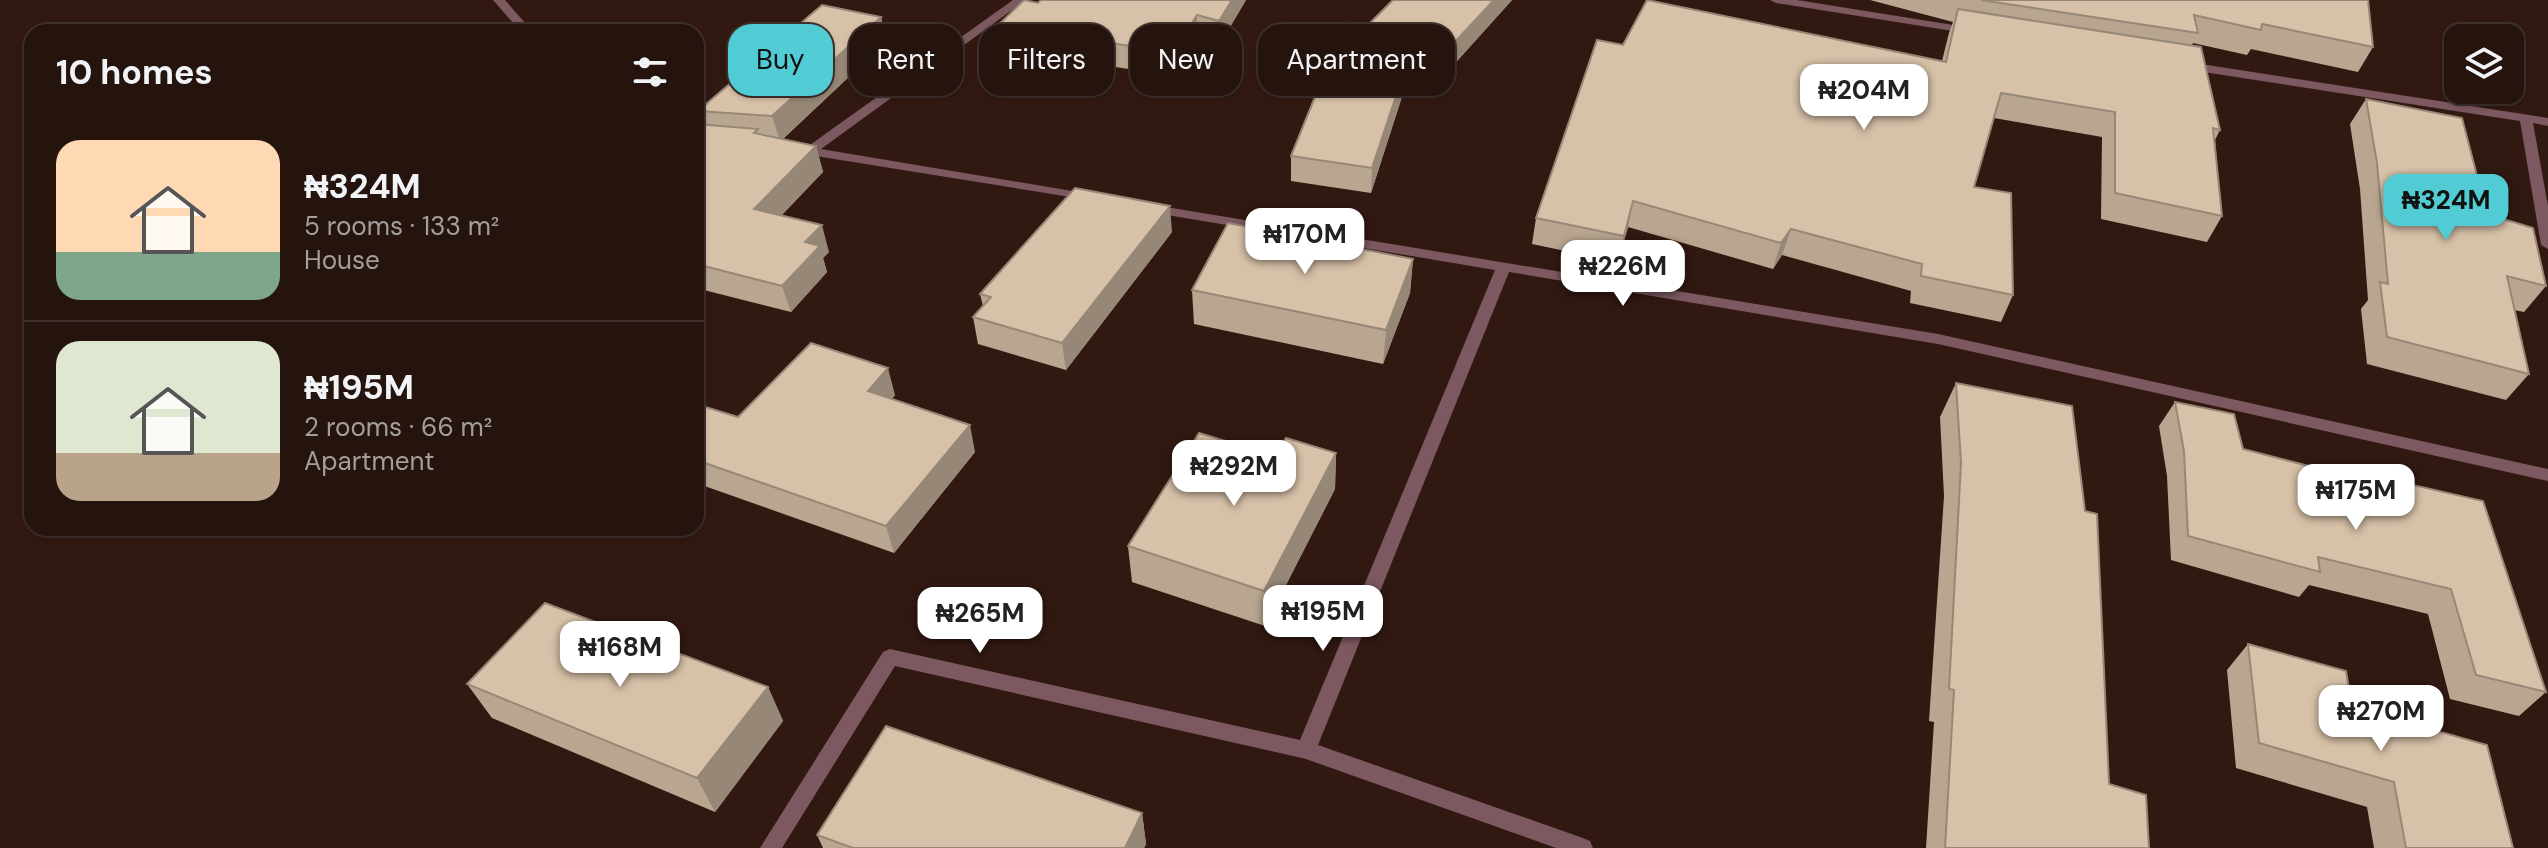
<!DOCTYPE html>
<html lang="en">
<head>
<meta charset="utf-8">
<style>
  body { margin:0; font-family:"DM Sans",sans-serif; background:#2d1c16; color:#f1f3f6; height:100vh; display:flex; flex-direction:column; font-size:30px; white-space:nowrap }
  * { box-sizing:border-box; margin:0 }
  p { font-size:26px; color:#a39e9d }
  .icon { flex:none; width:44px; height:44px; fill:none; stroke:currentColor; stroke-width:2; stroke-linecap:round; stroke-linejoin:round }
  .map { position:relative; flex:1; overflow:hidden }
  .sheet { position:absolute; left:24px; top:24px; width:680px; height:512px; display:flex; flex-direction:column; background:#25130d; border-radius:24px; box-shadow:0 2px 6px #0004,0 0 0 2px #42322e }
  .sheet>* { flex:none }
  .hud { position:absolute; left:728px; top:24px; width:760px; height:72px; display:flex; gap:16px }
  .fabs { position:absolute; left:2444px; top:24px; display:grid; gap:16px }
  .fabs a { display:grid; place-items:center; width:80px; height:80px; border-radius:16px; background:#25130d; box-shadow:0 2px 6px #0004,0 0 0 2px #42322e; font-size:40px }
  .price { position:absolute; translate:-50% -68px; padding:0 18px; border-radius:16px; background:#fff; color:#222; font-size:26px; line-height:52px; filter:drop-shadow(0 2px 4px #0008) }
  .price::after { content:''; position:absolute; left:50%; top:48px; width:24px; height:18px; margin-left:-12px; background:inherit; clip-path:polygon(0 0,100% 0,50% 100%) }
  .price.current { background:#51ccd5; color:#111 }
  ul { padding:0; list-style:none }
  li { display:flex; align-items:center; gap:24px; height:200px; padding:0 32px }
  li+li { border-top:2px solid #42322e }
  li span { display:grid; place-items:center; flex:none; width:224px; height:160px; border-radius:24px; color:#555 }
  li>.icon { margin-inline-start:auto }
  span .icon { width:96px; height:96px; fill:#fffc; stroke-width:1 }
  li b { font-size:34px }
  h2 { display:flex; justify-content:space-between; align-items:center; height:96px; padding:0 32px; font-size:34px }
  .chip { padding:0 28px; border-radius:24px; background:#25130d; box-shadow:0 2px 6px #0004,0 0 0 2px #42322e; font-size:28px; line-height:72px }
  .chip.current { background:#51ccd5; color:#111 }
  .map>svg:first-child { display:block }
  .lines { fill:none; stroke-linecap:round; stroke-linejoin:round }
  .street { fill:#7c5860; fill-rule:evenodd }
  .wall { fill:#b9a690 }
  .shaded-wall { fill:#968776 }
  .building { fill:#d7c1a8; stroke:#968776; stroke-width:2 }
</style>
</head>
<body>
<div class="map">
<svg width="2548" height="848" viewBox="0 0 2548 848">
  <rect width="100%" height="100%" fill="#311911"/>
  <g class="lines">
    <g class="street">
      <path d="M 493,0 L 505,0 L 533,32 L 521,32 Z"/>
      <path d="M 1013,0 L 1026,0 L 821,149 L 1090,194 L 1095,195 L 1095,201 L 797,153 L 791,149 L 797,145 L 807,147 Z"/>
      <path d="M 1770,0 L 1797,0 L 1972,28 L 1978,31 L 1972,34 L 1776,3 Z"/>
      <path d="M 2188,62 L 2548,118 L 2548,126 L 2533,123 L 2548,206 L 2548,249 L 2541,245 L 2520,121 L 2184,69 L 2182,66 Z"/>
      <path d="M 1148,204 L 1938,334 L 2548,469 L 2548,481 L 1938,344 L 1509,272 L 1318,745 L 1583,838 L 1590,841 L 1593,848 L 1556,848 L 1306,759 L 895,666 L 782,848 L 760,848 L 883,652 L 890,649 L 1300,740 L 1495,270 L 1143,211 L 1143,205 Z"/>
    </g>
  </g>
  <g class="wall">
    <path d="M 1041,0 L 1246,0 L 1220,44 L 1198,38 L 1175,76 L 1069,60 L 1058,72 L 992,58 L 989,34 Z"/>
    <path d="M 1393,0 L 1512,0 L 1449,70 L 1442,84 L 1408,78 L 1371,193 L 1291,181 L 1291,156 Z"/>
    <path d="M 1870,0 L 2368,0 L 2373,47 L 2358,72 L 2251,49 L 2247,55 L 2193,43 L 2192,45 L 2220,130 L 2215,140 L 2222,216 L 2207,242 L 2101,219 L 2102,137 L 1994,118 L 1974,187 L 2013,295 L 2001,322 L 1910,303 L 1911,291 L 1782,255 L 1773,269 L 1628,227 L 1618,262 L 1532,244 L 1536,218 L 1623,45 L 1942,61 L 1949,33 L 1953,22 Z"/>
    <path d="M 881,17 L 886,42 L 783,139 L 816,146 L 823,172 L 781,216 L 829,252 L 823,258 L 827,272 L 791,312 L 696,288 L 696,124 L 703,124 L 698,111 Z"/>
    <path d="M 2366,99 L 2487,214 L 2546,286 L 2524,312 L 2514,310 L 2529,374 L 2506,400 L 2367,364 L 2361,309 L 2368,300 L 2360,189 L 2350,124 Z"/>
    <path d="M 1172,232 L 1066,370 L 978,344 L 973,317 L 983,306 L 980,294 Z"/>
    <path d="M 1413,259 L 1410,293 L 1383,364 L 1194,324 L 1192,290 Z"/>
    <path d="M 1956,383 L 2109,784 L 2149,848 L 1926,848 L 1934,722 L 1929,721 L 1944,496 L 1940,417 Z"/>
    <path d="M 895,395 L 892,399 L 975,452 L 894,553 L 696,483 L 696,404 L 738,417 Z"/>
    <path d="M 2175,402 L 2243,449 L 2357,478 L 2361,473 L 2546,692 L 2519,716 L 2450,699 L 2428,614 L 2309,585 L 2299,597 L 2171,560 L 2167,476 L 2159,426 Z"/>
    <path d="M 1336,453 L 1335,489 L 1265,626 L 1132,582 L 1128,546 L 1275,456 Z"/>
    <path d="M 2248,644 L 2352,707 L 2513,848 L 2374,848 L 2367,807 L 2236,768 L 2227,670 Z"/>
    <path d="M 467,684 L 768,687 L 783,721 L 715,812 L 492,718 Z"/>
    <path d="M 1142,813 L 1146,844 L 1144,848 L 823,848 L 817,835 Z"/>
  </g>
  <g class="shaded-wall">
    <path d="M 1232,0 L 1246,0 L 1220,44 L 1219,21 Z"/>
    <path d="M 1494,0 L 1512,0 L 1449,70 L 1442,84 L 1445,60 L 1451,46 Z"/>
    <path d="M 1197,15 L 1198,38 L 1175,76 L 1174,52 Z"/>
    <path d="M 881,17 L 886,42 L 780,141 L 772,116 Z"/>
    <path d="M 1067,37 L 1069,60 L 1058,72 L 1055,48 Z"/>
    <path d="M 1410,54 L 1408,78 L 1371,193 L 1372,168 Z"/>
    <path d="M 816,146 L 823,172 L 762,235 L 754,209 Z"/>
    <path d="M 1633,201 L 1628,227 L 1618,262 L 1624,236 Z"/>
    <path d="M 1170,206 L 1172,232 L 1066,370 L 1062,343 Z"/>
    <path d="M 822,225 L 829,252 L 823,258 L 827,272 L 791,312 L 782,286 L 805,242 Z"/>
    <path d="M 1791,229 L 1782,255 L 1773,269 L 1781,243 Z"/>
    <path d="M 1413,259 L 1410,293 L 1383,364 L 1386,330 Z"/>
    <path d="M 888,368 L 895,395 L 875,417 L 868,391 Z"/>
    <path d="M 970,425 L 975,452 L 894,553 L 886,526 Z"/>
    <path d="M 1336,453 L 1335,489 L 1265,626 L 1264,591 Z"/>
    <path d="M 768,687 L 783,721 L 715,812 L 697,778 Z"/>
    <path d="M 1142,813 L 1146,844 L 1144,848 L 1125,848 Z"/>
  </g>
  <g class="building">
    <path d="M 1024,0 L 1038,3 L 1041,0 L 1232,0 L 1219,21 L 1197,15 L 1174,52 L 1067,37 L 1055,48 L 989,34 Z"/>
    <path d="M 1393,0 L 1494,0 L 1451,46 L 1445,60 L 1410,54 L 1372,168 L 1291,156 L 1345,23 L 1361,32 Z"/>
    <path d="M 1647,0 L 1946,62 L 1958,9 L 2201,47 L 2220,130 L 2213,128 L 2222,216 L 2115,193 L 2115,112 L 2001,93 L 1974,187 L 2011,193 L 2013,295 L 1921,276 L 1922,264 L 1791,229 L 1781,243 L 1633,201 L 1624,236 L 1536,218 L 1597,40 L 1623,45 Z"/>
    <path d="M 1981,0 L 2368,0 L 2373,47 L 2262,24 L 2261,30 L 2194,15 L 2198,33 Z"/>
    <path d="M 822,5 L 881,17 L 772,116 L 698,111 Z"/>
    <path d="M 2366,99 L 2462,118 L 2487,214 L 2533,228 L 2546,286 L 2507,276 L 2529,374 L 2387,337 L 2380,282 L 2388,284 L 2377,163 Z"/>
    <path d="M 696,124 L 758,129 L 754,133 L 816,146 L 754,209 L 822,225 L 805,242 L 820,246 L 782,286 L 696,264 Z"/>
    <path d="M 1075,188 L 1170,206 L 1062,343 L 973,317 L 991,297 L 980,294 Z"/>
    <path d="M 1228,223 L 1413,259 L 1386,330 L 1192,290 Z"/>
    <path d="M 811,343 L 888,368 L 868,391 L 970,425 L 886,526 L 696,460 L 696,404 L 738,417 Z"/>
    <path d="M 1956,383 L 2072,406 L 2085,511 L 2097,514 L 2109,784 L 2146,795 L 2149,848 L 1945,848 L 1954,690 L 1949,689 L 1961,463 Z"/>
    <path d="M 2175,402 L 2234,414 L 2243,449 L 2363,480 L 2361,473 L 2483,501 L 2546,692 L 2476,675 L 2451,589 L 2318,557 L 2320,572 L 2188,536 L 2184,451 Z"/>
    <path d="M 1199,433 L 1275,456 L 1286,438 L 1336,453 L 1264,591 L 1128,546 Z"/>
    <path d="M 545,603 L 768,687 L 697,778 L 467,684 Z"/>
    <path d="M 2248,644 L 2346,671 L 2352,707 L 2487,745 L 2513,848 L 2406,848 L 2394,782 L 2259,743 Z"/>
    <path d="M 886,726 L 1142,813 L 1125,848 L 853,848 L 817,835 Z"/>
  </g>
</svg>
<div class="fabs">
<a><svg class="icon" aria-label="layers" viewBox="0 0 24 24"><path d="M12 4l9 5-9 5-9-5zM3 14l9 5 9-5"/></svg></a>
</div>
<b class="price" style="left:1864px;top:132px">₦204M</b>
<b class="price current" style="left:2446px;top:242px">₦324M</b>
<b class="price" style="left:1305px;top:276px">₦170M</b>
<b class="price" style="left:1623px;top:308px">₦226M</b>
<b class="price" style="left:1234px;top:508px">₦292M</b>
<b class="price" style="left:2356px;top:532px">₦175M</b>
<b class="price" style="left:1323px;top:653px">₦195M</b>
<b class="price" style="left:980px;top:655px">₦265M</b>
<b class="price" style="left:620px;top:689px">₦168M</b>
<b class="price" style="left:2381px;top:753px">₦270M</b>
<div class="hud">
<a class="chip current">Buy</a>
<a class="chip">Rent</a>
<a class="chip">Filters</a>
<a class="chip">New</a>
<a class="chip">Apartment</a>
</div>
<section class="sheet">
<h2>10 homes<svg class="icon" aria-label="filters" viewBox="0 0 24 24"><path d="M4 7h16M4 17h16"/><circle cx="9" cy="7" r="2"/><circle cx="15" cy="17" r="2"/></svg></h2>
<ul>
<li><span style="background:linear-gradient(#ffd9b3 70%,#7fa58c 0)"><svg class="icon" aria-label="home" viewBox="0 0 24 24"><path d="M3 11l9-7 9 7M6 9v11h12V9"/></svg></span><div><b>₦324M</b><p>5 rooms · 133 m²</p><p>House</p></div></li>
<li><span style="background:linear-gradient(#dfe7d0 70%,#b9a48a 0)"><svg class="icon" aria-label="home" viewBox="0 0 24 24"><path d="M3 11l9-7 9 7M6 9v11h12V9"/></svg></span><div><b>₦195M</b><p>2 rooms · 66 m²</p><p>Apartment</p></div></li>
</ul>
</section>
</div>
</body>
</html>
